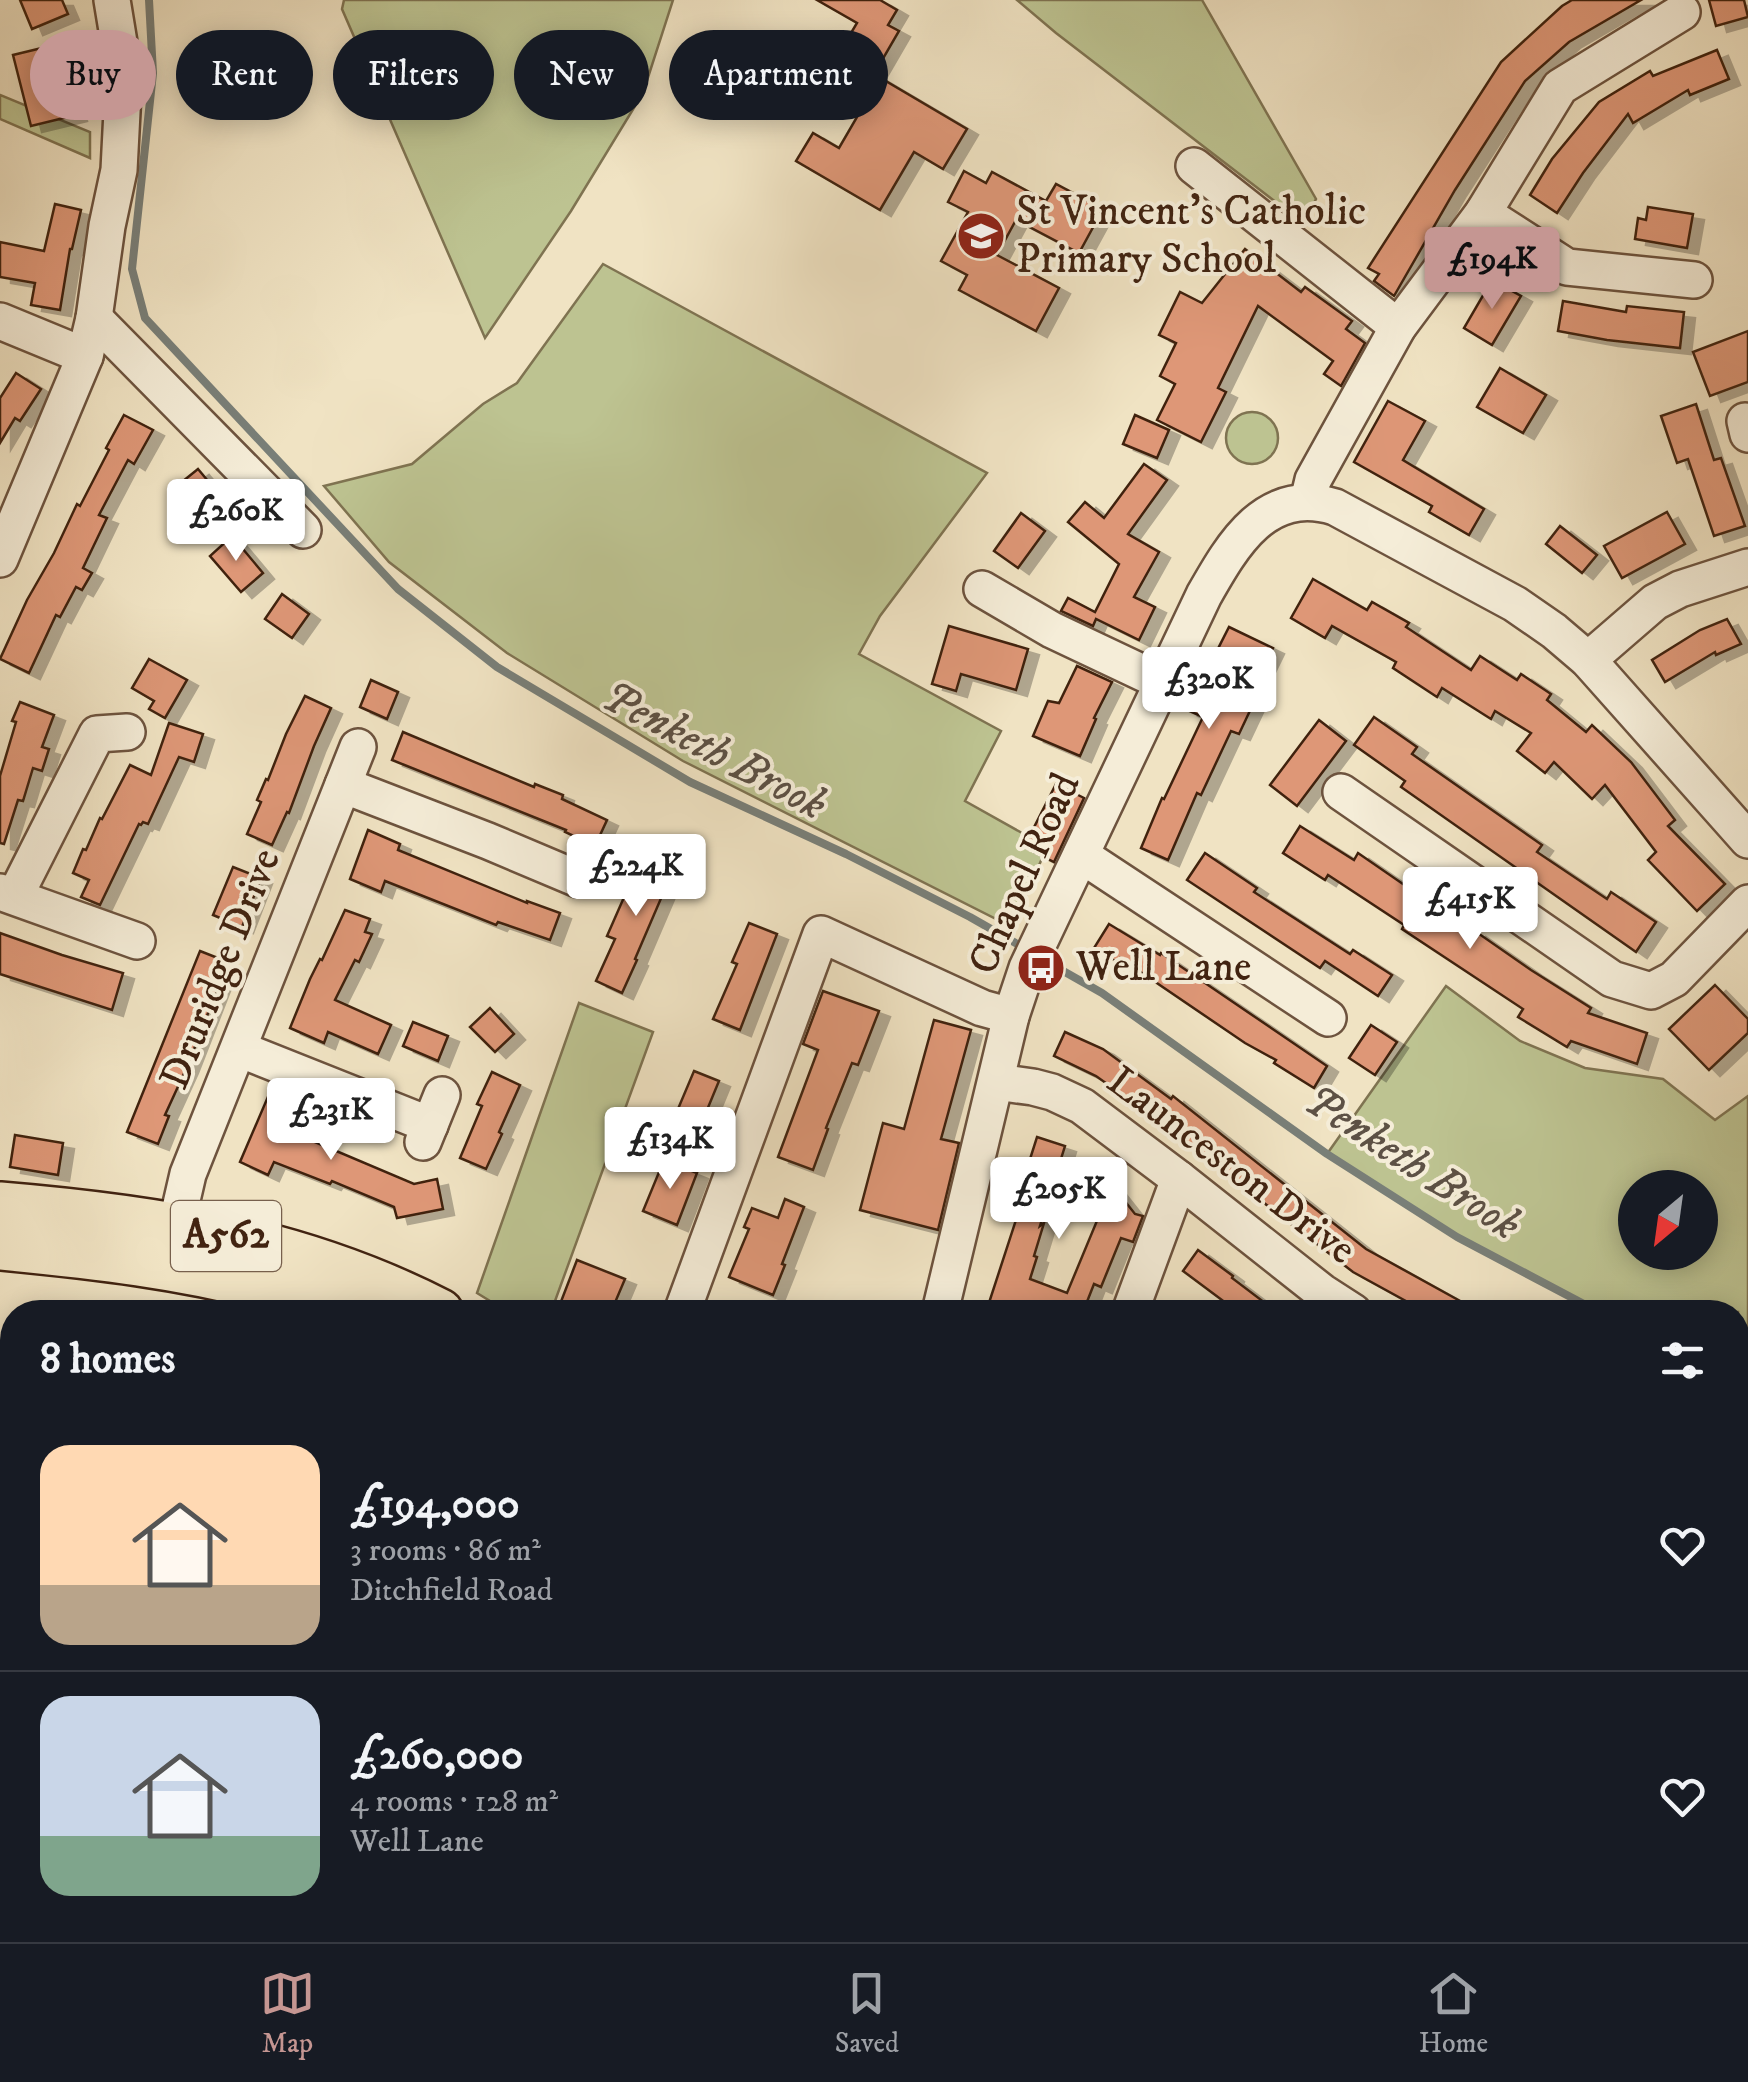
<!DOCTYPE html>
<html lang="en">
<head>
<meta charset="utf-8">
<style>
  body { margin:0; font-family:"IM FELL DW Pica",serif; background:#242831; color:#f1f3f6; height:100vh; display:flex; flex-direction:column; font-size:38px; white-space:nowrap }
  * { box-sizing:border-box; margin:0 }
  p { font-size:32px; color:#9ea1a6 }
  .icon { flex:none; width:55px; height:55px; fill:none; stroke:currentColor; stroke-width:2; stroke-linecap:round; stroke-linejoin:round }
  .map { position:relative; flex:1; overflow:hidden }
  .side { position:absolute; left:0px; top:1300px; width:1750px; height:642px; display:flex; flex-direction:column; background:#171b24; border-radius:40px 40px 0 0; box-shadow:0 5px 25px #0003 }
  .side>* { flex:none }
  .hud { position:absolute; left:30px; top:30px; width:1000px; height:90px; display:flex; gap:20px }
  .needle { width:65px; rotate:209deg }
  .fabs { position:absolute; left:1618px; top:1170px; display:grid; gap:20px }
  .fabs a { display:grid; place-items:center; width:100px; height:100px; border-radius:50%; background:#171b24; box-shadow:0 5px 25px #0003; font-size:50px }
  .price { position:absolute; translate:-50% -85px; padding:0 22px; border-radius:10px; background:#fff; color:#222; font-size:32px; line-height:65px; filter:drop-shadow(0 2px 5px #0008) }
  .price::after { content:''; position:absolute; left:50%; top:60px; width:30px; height:22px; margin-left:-15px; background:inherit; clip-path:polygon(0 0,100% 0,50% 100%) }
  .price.selected { background:#c59692; color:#111 }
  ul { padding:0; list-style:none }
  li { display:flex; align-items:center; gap:30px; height:250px; padding:0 40px }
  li+li { border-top:2px solid #363941 }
  li span { display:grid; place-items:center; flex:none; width:280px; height:200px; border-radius:30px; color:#555 }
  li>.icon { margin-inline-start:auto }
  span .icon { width:120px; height:120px; fill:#fffc; stroke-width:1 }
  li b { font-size:42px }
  h2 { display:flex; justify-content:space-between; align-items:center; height:120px; padding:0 40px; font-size:42px }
  .tag { padding:0 35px; border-radius:45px; background:#171b24; box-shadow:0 5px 25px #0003; font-size:35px; line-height:90px }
  .tag.selected { background:#c59692; color:#111 }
  .dock { display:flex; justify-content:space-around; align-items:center; height:140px; border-top:2px solid #363941; background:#171b24; font-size:28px; color:#9ea1a6 }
  .dock a { display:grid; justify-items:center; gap:5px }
  .dock .selected { color:#c59692 }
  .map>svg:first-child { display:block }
  .green { fill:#bdc391; stroke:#7f7351; stroke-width:2.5; fill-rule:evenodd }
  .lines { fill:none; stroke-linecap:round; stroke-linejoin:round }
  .stream { stroke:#797f78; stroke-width:8 }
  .building { fill:#de9777; stroke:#412311; stroke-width:2.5; filter:url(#shadow) }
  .minor-casing { stroke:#6d533e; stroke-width:40 }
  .major-casing { stroke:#412311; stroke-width:50 }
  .minor { stroke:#f5edd8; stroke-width:35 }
  .major { stroke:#f0e3c3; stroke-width:45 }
  .labels { text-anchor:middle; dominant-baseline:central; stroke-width:8; stroke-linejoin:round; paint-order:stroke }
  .shield { fill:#f5edd8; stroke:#77604d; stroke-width:2.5 }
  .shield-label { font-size:40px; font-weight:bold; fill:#412311 }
  .poi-label { font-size:42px; fill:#412311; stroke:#f5edd8; text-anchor:start }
  .street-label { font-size:42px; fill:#412311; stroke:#f5edd8 }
  .water-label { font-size:45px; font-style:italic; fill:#5d5145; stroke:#f5edd8 }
</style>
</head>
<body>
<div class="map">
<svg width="1748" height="1942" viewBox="0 0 1748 1942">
  <defs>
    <filter id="shadow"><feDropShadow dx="11" dy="6" stdDeviation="0" flood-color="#0004"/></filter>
  </defs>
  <rect width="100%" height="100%" fill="#f0e3c3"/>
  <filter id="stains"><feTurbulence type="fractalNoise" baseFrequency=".002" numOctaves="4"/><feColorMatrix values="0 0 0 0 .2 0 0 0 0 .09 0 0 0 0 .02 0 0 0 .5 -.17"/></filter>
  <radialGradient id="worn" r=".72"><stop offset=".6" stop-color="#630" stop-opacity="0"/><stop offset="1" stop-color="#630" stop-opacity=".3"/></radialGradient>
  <g class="green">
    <path d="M 344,0 L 673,0 L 643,93 L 571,211 L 485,338 L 342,9 Z"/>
    <path d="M 1017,0 L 1202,0 L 1316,199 L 1303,223 L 1056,33 Z"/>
    <path d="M 0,95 L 90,132 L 90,158 L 0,119 Z"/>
    <path d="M 603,264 L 987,473 L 880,616 L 859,654 L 1001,731 L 965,801 L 1047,847 L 1012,927 L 683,761 L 507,653 L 389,562 L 324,486 L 412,464 L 483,404 L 517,383 Z"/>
    <circle cx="1252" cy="438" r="26"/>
    <path d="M 1446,986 L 1520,1041 L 1585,1068 L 1663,1079 L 1715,1120 L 1748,1096 L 1748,1422 L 1738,1418 L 1738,1312 L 1599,1312 L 1457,1237 L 1327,1154 ZM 1635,1188 L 1700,1188 L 1700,1252 L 1635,1252 Z"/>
    <path d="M 579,1003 L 653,1032 L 551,1312 L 508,1312 L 477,1293 Z"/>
    <path d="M 1738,1428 L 1748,1432 L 1748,1796 L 1738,1795 Z"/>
  </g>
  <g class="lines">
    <g class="stream">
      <path d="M 149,0 L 153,73 L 132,269 L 145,318 L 398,589 L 497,667 L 690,782 L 846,854 L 970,917 L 1026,949"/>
      <path d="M 1042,959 L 1102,993 L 1327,1154 L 1457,1237 L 1599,1312"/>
      <path d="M 1738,1389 L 1748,1394"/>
    </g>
  </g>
  <g class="building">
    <path d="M 20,0 L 62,0 L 68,14 L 32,29 Z"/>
    <path d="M 817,0 L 880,0 L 897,10 L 888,25 L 899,31 L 874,74 L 967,129 L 943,169 L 914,152 L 880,210 L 796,161 L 813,133 L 839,148 L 864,105 L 843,93 L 868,50 L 848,38 L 857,23 Z"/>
    <path d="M 1572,0 L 1641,0 L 1569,42 L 1525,81 L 1455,190 L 1394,296 L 1374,281 L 1379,274 L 1368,268 L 1501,62 L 1562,6 Z"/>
    <path d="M 1709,0 L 1744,0 L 1748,17 L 1716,26 Z"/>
    <path d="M 50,46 L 63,95 L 71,93 L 76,115 L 31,126 L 13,55 Z"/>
    <path d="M 1717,50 L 1729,79 L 1690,95 L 1688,90 L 1633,123 L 1628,114 L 1583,173 L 1557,213 L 1530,195 L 1552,159 L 1599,102 L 1650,71 L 1653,76 Z"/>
    <path d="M 964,171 L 986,183 L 992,172 L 1046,201 L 1056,184 L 1103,209 L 1079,253 L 1016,220 L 997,255 L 1059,288 L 1036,331 L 959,290 L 967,275 L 941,261 L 968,212 L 948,202 Z"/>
    <path d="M 55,204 L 81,210 L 72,249 L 70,249 L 60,310 L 31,305 L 35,283 L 0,277 L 0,242 L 44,251 Z"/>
    <path d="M 1648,207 L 1693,214 L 1687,248 L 1635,239 L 1638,218 L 1646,220 Z"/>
    <path d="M 1245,249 L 1301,292 L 1305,287 L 1352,321 L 1346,329 L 1365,343 L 1341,386 L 1324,374 L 1333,361 L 1258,306 L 1218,388 L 1226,392 L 1201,442 L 1157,420 L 1175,384 L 1160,376 L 1176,343 L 1159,335 L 1180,292 L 1202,303 Z"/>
    <path d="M 1492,280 L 1521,296 L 1492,345 L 1464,328 Z"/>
    <path d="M 1563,301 L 1626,312 L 1627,306 L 1684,312 L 1680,348 L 1607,340 L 1558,331 Z"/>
    <path d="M 1748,331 L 1748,382 L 1710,396 L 1693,352 Z"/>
    <path d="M 1500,368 L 1546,395 L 1523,433 L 1477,407 Z"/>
    <path d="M 16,373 L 41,389 L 20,421 L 15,418 L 0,443 L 0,398 Z"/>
    <path d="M 1388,401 L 1425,421 L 1403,460 L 1484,509 L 1469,535 L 1429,512 L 1432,506 L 1354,462 Z"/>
    <path d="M 1696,404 L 1714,460 L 1721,458 L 1745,526 L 1714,536 L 1688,459 L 1677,463 L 1661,416 Z"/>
    <path d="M 124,415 L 153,430 L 134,464 L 128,460 L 99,515 L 107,518 L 83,568 L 92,573 L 82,590 L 76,587 L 60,617 L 56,615 L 29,673 L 0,659 L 27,600 L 54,553 L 77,504 L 80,506 L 109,450 L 106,448 Z"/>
    <path d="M 1135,415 L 1169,430 L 1157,458 L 1123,444 Z"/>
    <path d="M 1144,464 L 1167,480 L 1128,534 L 1159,552 L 1134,597 L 1155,607 L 1139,640 L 1096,619 L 1093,626 L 1061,611 L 1068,598 L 1095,612 L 1119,564 L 1068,522 L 1085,502 L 1104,518 Z"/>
    <path d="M 198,469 L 213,487 L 205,493 L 218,509 L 200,524 L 172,490 Z"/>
    <path d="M 1667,512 L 1685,544 L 1622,578 L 1604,546 Z"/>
    <path d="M 1021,513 L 1045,531 L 1018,568 L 994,551 Z"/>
    <path d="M 1560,526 L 1597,555 L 1582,573 L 1546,544 Z"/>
    <path d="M 232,536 L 263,573 L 241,592 L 210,556 Z"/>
    <path d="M 1313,579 L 1367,610 L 1372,602 L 1409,623 L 1406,627 L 1471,670 L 1480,656 L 1517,680 L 1521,674 L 1551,694 L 1547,700 L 1586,732 L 1592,725 L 1631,762 L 1675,820 L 1668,826 L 1725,884 L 1697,911 L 1648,860 L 1656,852 L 1605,785 L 1592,799 L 1554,762 L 1545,773 L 1517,751 L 1531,733 L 1495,711 L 1491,719 L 1442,688 L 1437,697 L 1393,668 L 1396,662 L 1332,626 L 1325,638 L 1291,618 Z"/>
    <path d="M 282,594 L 309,614 L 292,638 L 265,619 Z"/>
    <path d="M 1727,619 L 1741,644 L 1716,655 L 1715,652 L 1665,682 L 1652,660 L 1700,630 Z"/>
    <path d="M 949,626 L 1028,649 L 1016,690 L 961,674 L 956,691 L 932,684 Z"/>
    <path d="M 1229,627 L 1273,648 L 1249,697 L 1255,700 L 1239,734 L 1231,731 L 1201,795 L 1197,793 L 1168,860 L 1141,848 L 1162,798 L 1164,799 L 1203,717 L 1187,710 Z"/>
    <path d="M 149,659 L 187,680 L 165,718 L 149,709 L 154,701 L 132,688 Z"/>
    <path d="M 1077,666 L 1112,682 L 1094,718 L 1096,719 L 1080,756 L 1033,736 L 1048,701 L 1059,703 Z"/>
    <path d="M 371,680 L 398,692 L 387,719 L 360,707 Z"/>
    <path d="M 305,696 L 331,708 L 314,746 L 289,813 L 287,812 L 272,845 L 247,834 L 261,802 L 257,800 L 266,779 L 268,780 L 286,734 Z"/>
    <path d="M 20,702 L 54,715 L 42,747 L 49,749 L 42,771 L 33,768 L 23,801 L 18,800 L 4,844 L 0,843 L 0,776 L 16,722 L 12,721 Z"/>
    <path d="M 1374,717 L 1417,747 L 1412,754 L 1542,845 L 1537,852 L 1607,899 L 1611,892 L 1656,922 L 1636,952 L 1401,787 L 1405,781 L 1354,745 Z"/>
    <path d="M 1319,720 L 1346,741 L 1297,806 L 1270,785 Z"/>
    <path d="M 169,723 L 203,734 L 194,762 L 179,757 L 148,824 L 143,822 L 141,825 L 139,824 L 100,905 L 81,897 L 89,880 L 73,873 L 83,849 L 86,850 L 100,818 L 102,819 L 130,765 L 151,775 Z"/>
    <path d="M 403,732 L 534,787 L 535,784 L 563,795 L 562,799 L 607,820 L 595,846 L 565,832 L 566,830 L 392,760 Z"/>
    <path d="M 1056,784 L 1084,798 L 1054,862 L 1024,847 Z"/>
    <path d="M 1300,826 L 1354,860 L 1358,853 L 1474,933 L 1475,931 L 1531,970 L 1591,1008 L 1588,1013 L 1647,1033 L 1637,1064 L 1571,1041 L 1567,1047 L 1518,1017 L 1523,1009 L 1402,929 L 1404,925 L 1328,875 L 1325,880 L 1283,853 Z"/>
    <path d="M 368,830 L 400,844 L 398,850 L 527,903 L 527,901 L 560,913 L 550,940 L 498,922 L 496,925 L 385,881 L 381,892 L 350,879 Z"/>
    <path d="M 1205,853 L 1257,888 L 1254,892 L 1350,954 L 1353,950 L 1392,975 L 1378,996 L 1325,961 L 1320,968 L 1187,880 Z"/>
    <path d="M 643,854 L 687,871 L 681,887 L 668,882 L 635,959 L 637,960 L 622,993 L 596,981 L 615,939 L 607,936 L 625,895 L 628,896 Z"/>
    <path d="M 233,867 L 261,878 L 242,927 L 213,915 Z"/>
    <path d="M 345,910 L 370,919 L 365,932 L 372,934 L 359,962 L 355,960 L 335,1000 L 391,1025 L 378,1054 L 328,1032 L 324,1043 L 290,1028 L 310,979 L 320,959 L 322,960 Z"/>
    <path d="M 749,923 L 777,934 L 740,1030 L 713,1019 L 737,964 L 732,962 Z"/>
    <path d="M 1109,924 L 1160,955 L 1161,953 L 1327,1066 L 1314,1088 L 1274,1063 L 1276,1060 L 1245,1043 L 1120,958 L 1117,962 L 1094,948 Z"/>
    <path d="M 0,933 L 62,955 L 123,973 L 112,1010 L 0,974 Z"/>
    <path d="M 200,951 L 228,962 L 187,1067 L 165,1115 L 169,1116 L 158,1144 L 127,1132 Z"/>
    <path d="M 1715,985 L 1748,1019 L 1748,1033 L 1709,1070 L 1669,1029 Z"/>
    <path d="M 823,991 L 879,1011 L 858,1065 L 852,1063 L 826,1128 L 828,1129 L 813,1170 L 778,1157 L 818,1050 L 803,1044 Z"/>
    <path d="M 490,1008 L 514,1034 L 495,1052 L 470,1027 Z"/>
    <path d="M 934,1020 L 971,1030 L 941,1139 L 959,1143 L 938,1230 L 860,1210 L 883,1123 L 904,1129 Z"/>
    <path d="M 413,1022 L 448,1036 L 438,1061 L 403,1046 Z"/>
    <path d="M 1371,1025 L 1397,1042 L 1375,1075 L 1349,1058 Z"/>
    <path d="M 1065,1032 L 1103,1049 L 1171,1099 L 1173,1096 L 1366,1249 L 1480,1312 L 1426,1312 L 1353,1272 L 1148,1113 L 1096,1076 L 1054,1056 Z"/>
    <path d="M 694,1071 L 719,1081 L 700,1127 L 675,1116 Z"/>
    <path d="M 492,1072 L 520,1085 L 499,1132 L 502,1134 L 486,1169 L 460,1158 L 482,1106 L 477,1104 Z"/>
    <path d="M 270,1092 L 300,1104 L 289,1131 L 414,1184 L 437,1179 L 443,1209 L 397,1218 L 394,1207 L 332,1181 L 330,1184 L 274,1162 L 268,1175 L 240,1162 Z"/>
    <path d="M 15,1135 L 63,1143 L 58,1175 L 10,1167 Z"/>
    <path d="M 1037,1137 L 1065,1146 L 1040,1226 L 1044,1223 L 1034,1256 L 1037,1257 L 1030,1279 L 1067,1293 L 1099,1216 L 1082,1193 L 1105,1176 L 1135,1214 L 1143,1216 L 1133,1242 L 1121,1238 L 1101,1287 L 1094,1284 L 1083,1312 L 986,1312 L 1029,1180 L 1024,1178 Z"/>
    <path d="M 664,1160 L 697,1173 L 677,1225 L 643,1211 Z"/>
    <path d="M 785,1199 L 804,1207 L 782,1264 L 785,1265 L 773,1295 L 729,1277 L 749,1229 L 744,1227 L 752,1208 L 778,1218 Z"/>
    <path d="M 1198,1250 L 1233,1276 L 1232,1278 L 1277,1312 L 1238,1312 L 1183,1271 Z"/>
    <path d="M 577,1260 L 625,1279 L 611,1312 L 557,1312 Z"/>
  </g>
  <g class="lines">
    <g class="minor-casing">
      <g id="minor">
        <path d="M 1194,166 L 1398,327"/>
        <path d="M 1483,213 L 1567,267 L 1694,280"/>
        <path d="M 94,318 L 303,530"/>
        <path d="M 0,321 L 85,356"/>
        <path d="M 1745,421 L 1748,434"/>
        <path d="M 1308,501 L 1313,480 L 1398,327 L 1483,213 L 1560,87 L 1682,12"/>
        <path d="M 0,559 L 85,356 L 94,318 L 107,226 L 119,170 L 124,73 L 112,0"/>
        <path d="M 982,589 L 1052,630 L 1162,682"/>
        <path d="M 1588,660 L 1655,602 L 1680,589 L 1748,567"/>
        <path d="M 343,785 L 488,841 L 578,879"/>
        <path d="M 1341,792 L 1612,979 L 1651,991 L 1674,979 L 1748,903"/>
        <path d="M 1081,855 L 1328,1018"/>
        <path d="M 0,892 L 137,941"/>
        <path d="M 15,896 L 97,734 L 127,732"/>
        <path d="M 239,1049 L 430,1125"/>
        <path d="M 996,1082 L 1033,1087 L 1052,1092 L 1082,1106 L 1179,1179 L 1322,1292 L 1353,1312"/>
        <path d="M 423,1142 L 442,1095"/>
        <path d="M 176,1226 L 188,1174 L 358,747"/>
        <path d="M 238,1312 L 249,1284"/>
        <path d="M 682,1312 L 821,934 L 982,1008 L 1011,1016"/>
        <path d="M 940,1312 L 1011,1016 L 1027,968 L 1204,595 C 1233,544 1266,486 1335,507 L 1515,604 L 1554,631 L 1588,660 L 1748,840"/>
        <path d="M 1130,1312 L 1179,1179"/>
        <path d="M 0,1418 L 9,1394"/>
        <path d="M 0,1903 L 12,1872"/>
        <path d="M 742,1930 L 745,1942"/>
        <path d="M 1579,1930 L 1605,1942"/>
        <path d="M 194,1942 L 201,1930"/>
        <path d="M 1228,1942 L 1233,1930"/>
        <path d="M 1517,1942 L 1520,1930"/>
      </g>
    </g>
    <g class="major-casing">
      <g id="major">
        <path d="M 0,1205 C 156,1218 300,1240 440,1312"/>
        <path d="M 0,1247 C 93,1256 185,1266 275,1291 C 298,1297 320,1303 341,1312"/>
        <path d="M 1738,1827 L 1748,1828"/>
        <path d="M 1738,1869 L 1748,1871"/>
      </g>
    </g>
    <use href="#minor" class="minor"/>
    <use href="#major" class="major"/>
  </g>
  <defs>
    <g id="school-disc" transform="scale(2.5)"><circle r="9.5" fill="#8f2418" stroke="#f5edd8"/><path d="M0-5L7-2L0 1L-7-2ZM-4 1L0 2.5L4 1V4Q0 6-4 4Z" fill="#fff"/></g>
    <g id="bus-disc" transform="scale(2.5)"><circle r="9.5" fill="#8f2418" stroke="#f5edd8"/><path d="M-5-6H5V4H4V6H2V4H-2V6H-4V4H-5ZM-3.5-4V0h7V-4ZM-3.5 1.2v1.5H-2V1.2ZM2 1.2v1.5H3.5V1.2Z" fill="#fff"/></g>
  </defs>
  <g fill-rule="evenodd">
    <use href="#school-disc" x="981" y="236"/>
    <use href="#bus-disc" x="1041" y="968"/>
  </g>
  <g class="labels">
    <rect class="shield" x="171" y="1201" width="110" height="70" rx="8"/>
    <g class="shield-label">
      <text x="226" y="1236">A562</text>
    </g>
    <g class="poi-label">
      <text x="1016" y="212">St Vincent's Catholic<tspan x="1016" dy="48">Primary School</tspan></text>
      <text x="1076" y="968">Well Lane</text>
    </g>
    <g class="street-label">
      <text transform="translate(1025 874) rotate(-66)">Chapel Road</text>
      <text transform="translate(221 969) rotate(-68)">Druridge Drive</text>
      <text transform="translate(1231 1166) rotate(37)">Launceston Drive</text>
    </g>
    <g class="water-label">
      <text transform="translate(714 751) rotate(28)">Penketh Brook</text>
      <text transform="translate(1412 1163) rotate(33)">Penketh Brook</text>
    </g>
  </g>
  <rect width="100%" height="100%" filter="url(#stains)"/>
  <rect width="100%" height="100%" fill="url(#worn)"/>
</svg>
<div class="fabs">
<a><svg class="needle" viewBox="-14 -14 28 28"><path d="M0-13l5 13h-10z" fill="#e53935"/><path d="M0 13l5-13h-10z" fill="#9ea1a6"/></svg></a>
</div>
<b class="price selected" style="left:1492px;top:312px">£194K</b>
<b class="price" style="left:236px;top:564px">£260K</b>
<b class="price" style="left:1209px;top:732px">£320K</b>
<b class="price" style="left:636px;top:919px">£224K</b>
<b class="price" style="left:1470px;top:952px">£415K</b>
<b class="price" style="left:331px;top:1163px">£231K</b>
<b class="price" style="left:670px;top:1192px">£134K</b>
<b class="price" style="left:1059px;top:1242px">£205K</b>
<div class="hud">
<a class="tag selected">Buy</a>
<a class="tag">Rent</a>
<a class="tag">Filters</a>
<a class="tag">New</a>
<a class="tag">Apartment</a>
</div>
<section class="side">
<h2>8 homes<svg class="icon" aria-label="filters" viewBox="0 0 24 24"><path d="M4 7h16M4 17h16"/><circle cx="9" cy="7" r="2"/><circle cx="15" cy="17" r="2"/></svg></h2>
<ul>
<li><span style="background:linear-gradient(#ffd9b3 70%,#b9a48a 0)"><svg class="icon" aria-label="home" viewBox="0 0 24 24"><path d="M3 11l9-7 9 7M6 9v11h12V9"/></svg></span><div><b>£194,000</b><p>3 rooms · 86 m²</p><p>Ditchfield Road</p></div><svg class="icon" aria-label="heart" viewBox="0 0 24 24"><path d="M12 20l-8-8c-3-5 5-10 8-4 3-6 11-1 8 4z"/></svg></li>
<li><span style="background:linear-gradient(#c9d6e8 70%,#7fa58c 0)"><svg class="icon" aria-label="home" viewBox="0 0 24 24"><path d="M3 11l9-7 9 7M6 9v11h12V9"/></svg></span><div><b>£260,000</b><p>4 rooms · 128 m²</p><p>Well Lane</p></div><svg class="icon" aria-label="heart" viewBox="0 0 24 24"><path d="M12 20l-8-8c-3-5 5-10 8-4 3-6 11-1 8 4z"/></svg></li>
</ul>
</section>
</div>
<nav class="dock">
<a class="selected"><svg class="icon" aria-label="map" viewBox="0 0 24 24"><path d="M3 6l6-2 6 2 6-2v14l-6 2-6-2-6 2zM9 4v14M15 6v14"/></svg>Map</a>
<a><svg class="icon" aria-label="saved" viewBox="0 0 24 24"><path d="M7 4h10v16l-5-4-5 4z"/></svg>Saved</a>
<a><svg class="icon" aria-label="home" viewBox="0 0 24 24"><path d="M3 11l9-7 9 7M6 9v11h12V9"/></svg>Home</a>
</nav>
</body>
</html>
